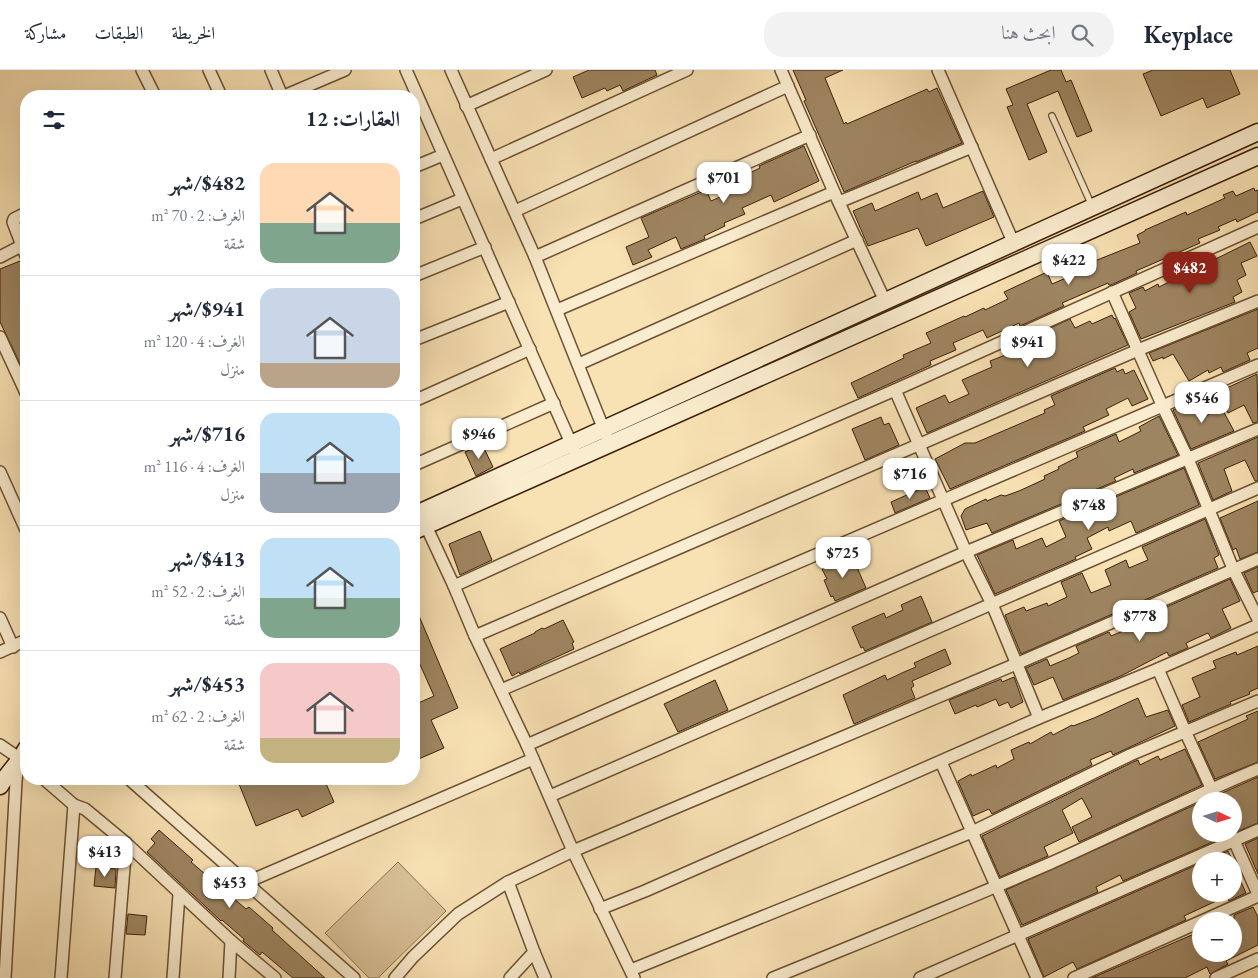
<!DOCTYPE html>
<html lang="ar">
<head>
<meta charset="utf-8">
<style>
  body { margin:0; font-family:"EB Garamond",Amiri,serif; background:#f2f2f3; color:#1f2937; direction:rtl; height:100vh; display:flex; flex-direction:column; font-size:19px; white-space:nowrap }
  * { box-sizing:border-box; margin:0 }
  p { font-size:16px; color:#747a83 }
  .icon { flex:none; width:28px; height:28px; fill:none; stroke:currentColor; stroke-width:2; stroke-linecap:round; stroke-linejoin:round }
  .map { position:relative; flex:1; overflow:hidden; direction:ltr }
  .drawer { position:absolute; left:20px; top:20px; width:400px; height:695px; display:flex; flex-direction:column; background:#fff; border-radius:20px; box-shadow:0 5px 20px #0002; direction:rtl }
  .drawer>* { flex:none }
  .needle { width:32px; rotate:94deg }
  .controls { position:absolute; left:1192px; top:722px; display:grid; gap:10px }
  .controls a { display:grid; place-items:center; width:50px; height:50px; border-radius:50%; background:#fff; box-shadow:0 5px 20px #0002; font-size:25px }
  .price { position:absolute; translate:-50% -42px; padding:0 11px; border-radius:10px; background:#fff; color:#222; font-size:16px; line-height:32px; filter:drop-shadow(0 1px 2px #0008) }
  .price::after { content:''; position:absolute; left:50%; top:30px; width:15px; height:11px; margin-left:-8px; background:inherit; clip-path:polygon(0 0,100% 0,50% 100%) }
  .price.selected { background:#8f2418; color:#fff }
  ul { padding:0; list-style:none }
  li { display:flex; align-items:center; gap:15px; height:125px; padding:0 20px }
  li+li { border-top:1px solid #e0e1e3 }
  li span { display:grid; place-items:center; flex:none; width:140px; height:100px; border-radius:15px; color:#555 }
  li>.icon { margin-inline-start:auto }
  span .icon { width:60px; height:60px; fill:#fffc; stroke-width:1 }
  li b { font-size:21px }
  h2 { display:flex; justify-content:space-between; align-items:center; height:60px; padding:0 20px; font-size:21px }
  header { display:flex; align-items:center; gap:30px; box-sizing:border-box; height:70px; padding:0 25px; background:#fff; border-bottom:1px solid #e0e1e3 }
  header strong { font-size:24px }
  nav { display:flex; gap:28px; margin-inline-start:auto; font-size:18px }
  .search { width:350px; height:45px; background:#f2f2f3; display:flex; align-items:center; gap:12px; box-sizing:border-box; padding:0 18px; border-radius:20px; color:#747a83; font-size:19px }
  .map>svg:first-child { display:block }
  .garden { fill:#d8c096; stroke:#8a704f }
  .building { fill:#9e8561; stroke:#3c2108 }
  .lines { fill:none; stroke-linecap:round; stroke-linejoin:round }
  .lane-casing { stroke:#6b5133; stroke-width:8 }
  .street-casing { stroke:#6b5133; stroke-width:14 }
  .secondary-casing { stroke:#3c2108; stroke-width:19 }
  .lane { stroke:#faecce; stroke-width:5.5 }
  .street { stroke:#faecce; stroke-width:11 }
  .secondary { stroke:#faecce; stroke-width:16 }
</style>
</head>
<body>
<header>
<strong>Keyplace</strong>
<div class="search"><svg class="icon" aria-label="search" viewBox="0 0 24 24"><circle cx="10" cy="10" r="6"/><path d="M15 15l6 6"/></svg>ابحث هنا</div>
<nav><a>الخريطة</a><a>الطبقات</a><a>مشاركة</a></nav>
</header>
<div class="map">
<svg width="1258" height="908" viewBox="0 0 1258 908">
  <rect width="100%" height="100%" fill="#f8e1b3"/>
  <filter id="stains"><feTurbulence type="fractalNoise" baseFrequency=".004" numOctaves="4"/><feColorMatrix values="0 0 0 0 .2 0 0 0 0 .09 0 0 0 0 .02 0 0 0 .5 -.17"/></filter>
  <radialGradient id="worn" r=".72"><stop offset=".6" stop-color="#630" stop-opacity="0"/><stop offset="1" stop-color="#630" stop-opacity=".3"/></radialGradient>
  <path class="garden" d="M 398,792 L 446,841 L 378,908 L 369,908 L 325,863 Z"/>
  <g class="building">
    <path d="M 589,0 L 655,0 L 657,5 L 623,21 L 620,15 L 607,21 L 605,18 L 582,28 L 573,7 Z"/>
    <path d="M 793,0 L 843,0 L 825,8 L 844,54 L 846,52 L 847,54 L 927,19 L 929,22 L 937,18 L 962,73 L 916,92 L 916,91 L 844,122 L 804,31 L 806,30 Z"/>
    <path d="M 1051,0 L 1061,0 L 1066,12 L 1071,10 L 1092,61 L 1077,67 L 1058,21 L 1027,34 L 1047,82 L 1029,90 L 1007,37 L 1013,35 L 1006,19 Z"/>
    <path d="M 1153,0 L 1230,0 L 1240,24 L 1207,38 L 1203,28 L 1161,46 L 1143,4 Z"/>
    <path d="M 804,76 L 819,111 L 774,132 L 771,125 L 742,138 L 745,144 L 724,153 L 725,156 L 704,166 L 705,169 L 681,179 L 676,167 L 648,180 L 652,187 L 633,195 L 626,177 L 649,167 L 641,148 L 706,120 L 711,131 L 734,121 L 733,117 L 741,113 L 739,108 L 760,98 L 759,96 Z"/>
    <path d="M 1254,118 L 1255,121 L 1258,120 L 1258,142 L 1237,152 L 1236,149 L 1218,157 L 1220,160 L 1198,169 L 1200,173 L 1136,201 L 1137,203 L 1111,215 L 1109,215 L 1108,213 L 1062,233 L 1064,236 L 1020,256 L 1019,253 L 987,268 L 983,260 L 953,273 L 956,280 L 930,291 L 931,295 L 858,328 L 851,313 L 904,288 L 903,285 L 931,273 L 926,263 L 964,246 L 965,247 L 984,238 L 985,240 L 1008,229 L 1004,222 L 1047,202 L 1052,214 L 1094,196 L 1092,192 L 1140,173 L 1137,165 L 1145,161 L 1145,160 L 1186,142 L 1187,145 L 1212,134 L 1225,128 L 1223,125 L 1233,121 L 1236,126 Z"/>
    <path d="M 983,121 L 994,147 L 926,176 L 918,158 L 868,176 L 853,141 L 872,133 L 875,141 L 918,122 L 921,130 L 937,123 L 943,138 Z"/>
    <path d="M 1250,172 L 1257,186 L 1241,193 L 1246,205 L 1237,210 L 1242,222 L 1233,227 L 1235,232 L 1141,269 L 1129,242 L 1136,238 L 1129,223 L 1143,217 L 1145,221 L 1158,214 L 1159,217 Z"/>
    <path d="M 20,191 L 25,193 L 26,196 L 26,306 L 0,252 L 0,199 Z"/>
    <path d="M 1258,239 L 1258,278 L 1247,283 L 1250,290 L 1223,302 L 1221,297 L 1209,303 L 1208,300 L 1189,311 L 1173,284 L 1163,289 L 1163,287 L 1153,291 L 1149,283 Z"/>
    <path d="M 1112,245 L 1114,249 L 1115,248 L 1128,275 L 927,363 L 916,338 L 945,325 L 949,333 L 969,324 L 962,310 L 992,297 L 990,291 L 1008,284 L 1009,286 L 1030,277 L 1026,269 L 1070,249 L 1075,258 L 1090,251 L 1092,254 Z"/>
    <path d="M 1115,298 L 1117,302 L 1123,299 L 1125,304 L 1134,300 L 1148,329 L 1132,336 L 1128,328 L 1106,339 L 1109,345 L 1083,357 L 1085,361 L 950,419 L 935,389 L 965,373 L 975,373 L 1045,343 L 1044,340 L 1055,335 L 1051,326 Z"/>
    <path d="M 1257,304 L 1258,352 L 1253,353 L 1244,335 L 1228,343 L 1216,323 Z"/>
    <path d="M 1195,330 L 1204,347 L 1221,337 L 1234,361 L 1191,379 L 1173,340 Z"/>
    <path d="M 1159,346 L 1178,385 L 1134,403 L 1133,399 L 1114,408 L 1116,411 L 992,463 L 987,453 L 966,460 L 961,446 L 965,439 L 986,429 L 987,431 L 1001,425 L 1005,426 L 1019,421 L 1045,409 L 1044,406 L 1059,399 L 1058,397 L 1078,387 L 1076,382 L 1116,364 L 1119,372 L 1141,361 L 1139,357 Z"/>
    <path d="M 881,347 L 884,355 L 889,353 L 899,375 L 865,390 L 852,359 Z"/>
    <path d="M 1258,367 L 1258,411 L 1255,411 L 1245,390 L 1224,399 L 1232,421 L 1213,430 L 1198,393 Z"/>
    <path d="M 482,374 L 493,397 L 476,406 L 465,382 Z"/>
    <path d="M 1184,398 L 1199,435 L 1136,463 L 1131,451 L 1109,461 L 1108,457 L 1087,468 L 1092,479 L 1075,487 L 1076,489 L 995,524 L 977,485 L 1013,470 L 1016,479 L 1042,468 L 1046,477 L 1066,467 L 1059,451 L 1079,442 L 1082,449 L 1115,434 L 1113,428 Z"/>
    <path d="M 925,417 L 930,428 L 895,443 L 891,432 Z"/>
    <path d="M 1258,431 L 1258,482 L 1240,489 L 1236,478 L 1233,480 L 1220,448 Z"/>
    <path d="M 1205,449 L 1219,485 L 1214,488 L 1218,498 L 1021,584 L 1005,545 L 1024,537 L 1026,541 L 1047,533 L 1048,536 L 1067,527 L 1061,512 L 1082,503 L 1091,523 L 1111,515 L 1105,500 L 1126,490 L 1129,498 L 1148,490 L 1142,477 Z"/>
    <path d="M 480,461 L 492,490 L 460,505 L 449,474 Z"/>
    <path d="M 852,486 L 866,518 L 835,531 L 833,526 L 831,527 L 824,510 L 827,509 L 822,499 Z"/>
    <path d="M 1258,497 L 1258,521 L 1253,523 L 1244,503 Z"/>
    <path d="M 1230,509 L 1240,531 L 1222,539 L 1231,558 L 1211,568 L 1208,563 L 1186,573 L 1188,578 L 1169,586 L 1167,582 L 1121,606 L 1063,630 L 1053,607 L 1034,615 L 1026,598 L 1047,589 L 1050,596 L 1069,588 L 1079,583 L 1076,576 L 1109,562 L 1111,566 L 1130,558 L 1128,554 Z"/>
    <path d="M 921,526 L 932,552 L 865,581 L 863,577 L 861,578 L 852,557 L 884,543 L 886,548 L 903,540 L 901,535 Z"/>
    <path d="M 414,534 L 458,638 L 431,650 L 444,678 L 414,691 L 414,635 L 434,626 L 414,581 Z"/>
    <path d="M 563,550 L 574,572 L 572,573 L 574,579 L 520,604 L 519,602 L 512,606 L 500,579 L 535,563 L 535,562 L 542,558 L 544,559 Z"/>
    <path d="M 1258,576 L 1258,618 L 1249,622 L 1250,624 L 1230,632 L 1231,634 L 1189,652 L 1182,635 L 1200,627 L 1192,608 L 1216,598 L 1213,591 L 1236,582 L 1237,585 Z"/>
    <path d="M 945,579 L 951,594 L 912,611 L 914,616 L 911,618 L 915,628 L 854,654 L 843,625 L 885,605 L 887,610 L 904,602 L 916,597 L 914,593 Z"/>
    <path d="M 1014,607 L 1023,632 L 1011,638 L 1008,632 L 999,636 L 996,629 L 977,637 L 976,635 L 955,644 L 949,630 L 1001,609 L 1002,612 Z"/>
    <path d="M 715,610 L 728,640 L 678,662 L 664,634 Z"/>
    <path d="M 1138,628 L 1146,647 L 1168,640 L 1175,656 L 1113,685 L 1111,681 L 1090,690 L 1092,695 L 992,744 L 989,739 L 973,746 L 958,711 L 971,704 L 972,706 L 996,695 L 997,698 L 1014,689 L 1011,680 L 1029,672 L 1030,674 L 1051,662 L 1053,665 L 1072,655 L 1073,656 L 1094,648 Z"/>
    <path d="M 1258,641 L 1258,692 L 1215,709 L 1198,672 L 1248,649 L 1246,646 Z"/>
    <path d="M 1185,679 L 1202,715 L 1079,772 L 1072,757 L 1092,747 L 1082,728 L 1062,740 L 1073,763 L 1044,777 L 1048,786 L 1000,807 L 982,766 L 1133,692 L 1138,690 L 1140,695 L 1158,686 L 1160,690 Z"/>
    <path d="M 1258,707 L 1258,753 L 1238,761 L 1234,757 L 1234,731 L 1224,731 L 1222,723 Z"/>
    <path d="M 252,709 L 324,709 L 334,732 L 302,747 L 298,739 L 256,756 L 239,714 Z"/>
    <path d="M 1201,732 L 1201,764 L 1224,764 L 1224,767 L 1123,811 L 1120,805 L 1096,817 L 1098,822 L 1022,855 L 1006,820 Z"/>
    <path d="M 159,760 L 193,790 L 191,792 L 246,839 L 249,837 L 273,858 L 272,860 L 325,908 L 293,908 L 262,882 L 260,885 L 243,871 L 244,869 L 222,850 L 221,851 L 147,782 L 155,773 L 151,769 Z"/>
    <path d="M 1258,768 L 1258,804 L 1245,774 Z"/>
    <path d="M 1228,781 L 1233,791 L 1205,791 Z"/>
    <path d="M 1201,793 L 1201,824 L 1234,824 L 1234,796 L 1246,823 L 1229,831 L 1227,826 L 1184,846 L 1186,850 L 1077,899 L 1073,892 L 1044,907 L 1028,869 Z"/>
    <path d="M 96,797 L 116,799 L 115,818 L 94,816 Z"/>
    <path d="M 1253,837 L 1258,847 L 1258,875 L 1226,891 L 1228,894 L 1210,904 L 1207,897 L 1185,908 L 1092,908 L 1201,861 L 1201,884 L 1234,884 L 1234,845 Z"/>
    <path d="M 128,844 L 147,846 L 145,865 L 126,864 Z"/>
  </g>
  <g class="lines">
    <g class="lane-casing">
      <path id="lane" d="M 1052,46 L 1092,136"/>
    </g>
    <g class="street-casing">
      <g id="street">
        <path d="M 142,0 L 155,26"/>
        <path d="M 209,0 L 221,26"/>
        <path d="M 271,0 L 282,26"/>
        <path d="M 406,0 L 574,380"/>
        <path d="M 451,0 L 535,187 L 606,365"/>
        <path d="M 781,0 L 834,122 L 885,231"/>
        <path d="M 938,0 L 1014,174"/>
        <path d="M 284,26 L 345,0"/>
        <path d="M 466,36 L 546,0"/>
        <path d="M 491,89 L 687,0"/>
        <path d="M 414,97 L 443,85"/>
        <path d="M 839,132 L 972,77"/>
        <path d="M 515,141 L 788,16"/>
        <path d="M 26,143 L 14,149 L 13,152 L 26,186"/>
        <path d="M 414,149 L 462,129"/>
        <path d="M 0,187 L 21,176"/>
        <path d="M 535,187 L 810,65"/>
        <path d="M 414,206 L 485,177"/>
        <path d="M 1112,222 L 1163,337 L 1188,389 L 1234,501 L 1258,549"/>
        <path d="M 557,240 L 834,122"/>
        <path d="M 0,267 L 26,323"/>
        <path d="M 414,270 L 509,232"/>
        <path d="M 579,294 L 857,170"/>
        <path d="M 895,320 L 966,482 L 992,534 L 1039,648"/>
        <path d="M 414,331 L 530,279"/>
        <path d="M 414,395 L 554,333"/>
        <path d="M 0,402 L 26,460"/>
        <path d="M 426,456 L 454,516 L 475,566 L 527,675 L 573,781 L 634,908"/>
        <path d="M 454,516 L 665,420 L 895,320 L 1258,157"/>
        <path d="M 0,548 L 13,577"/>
        <path d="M 475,566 L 1138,280 L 1258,231"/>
        <path d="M 0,582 L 26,570"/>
        <path d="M 1158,599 L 1185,661 L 1217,731"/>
        <path d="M 501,620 L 1258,295"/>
        <path d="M 0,675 L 25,692"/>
        <path d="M 527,675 L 966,482 L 1258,359"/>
        <path d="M 941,692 L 1037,908"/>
        <path d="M 44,709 L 74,735 L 85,739 L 126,773 L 231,871 L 275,908"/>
        <path d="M 129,709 L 354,908"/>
        <path d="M 550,726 L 1258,418"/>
        <path d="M 1231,764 L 1258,824"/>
        <path d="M 508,812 L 534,882 L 545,908"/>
        <path d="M 245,813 L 533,689"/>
        <path d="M 600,839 L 645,821 L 1039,648 L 1158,599 L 1258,555"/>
        <path d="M 631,900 L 972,762 L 1130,685 L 1258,631"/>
        <path d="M 5,908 L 16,711 L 18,693"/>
        <path d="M 61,908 L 74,735"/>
        <path d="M 115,908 L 126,773"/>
        <path d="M 173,908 L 179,824"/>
        <path d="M 229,908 L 231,871"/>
        <path d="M 395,908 L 413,887 L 458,844 L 508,812 L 573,781 L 1016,594 L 1258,489"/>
        <path d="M 510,908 L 534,882"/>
        <path d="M 773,908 C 866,870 959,833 1051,793 C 1120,762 1188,728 1258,699"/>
        <path d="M 920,908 L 1258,760"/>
        <path d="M 1074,908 L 1258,826"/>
        <path d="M 1216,908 L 1258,889"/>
      </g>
    </g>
    <g class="secondary-casing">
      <g id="secondary">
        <path d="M 414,445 L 1258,62"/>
        <path d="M 414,461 L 1258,86"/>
        <path d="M 0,716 C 8,702 20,692 26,679"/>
      </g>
    </g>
    <use href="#lane" class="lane"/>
    <use href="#street" class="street"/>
    <use href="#secondary" class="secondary"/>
  </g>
  <rect width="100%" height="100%" filter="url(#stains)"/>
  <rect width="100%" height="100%" fill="url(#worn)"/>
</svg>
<div class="controls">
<a><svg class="needle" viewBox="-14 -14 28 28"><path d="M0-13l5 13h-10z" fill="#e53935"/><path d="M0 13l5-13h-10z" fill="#747a83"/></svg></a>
<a>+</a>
<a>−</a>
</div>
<b class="price" style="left:724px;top:134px">$701</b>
<b class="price" style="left:1069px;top:216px">$422</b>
<b class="price selected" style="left:1190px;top:224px">$482</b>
<b class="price" style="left:1028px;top:298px">$941</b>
<b class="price" style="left:1202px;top:354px">$546</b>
<b class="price" style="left:479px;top:390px">$946</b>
<b class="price" style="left:910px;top:430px">$716</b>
<b class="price" style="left:1089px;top:461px">$748</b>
<b class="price" style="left:843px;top:509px">$725</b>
<b class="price" style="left:1140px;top:572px">$778</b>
<b class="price" style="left:105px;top:808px">$413</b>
<b class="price" style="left:230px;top:839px">$453</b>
<section class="drawer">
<h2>العقارات: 12<svg class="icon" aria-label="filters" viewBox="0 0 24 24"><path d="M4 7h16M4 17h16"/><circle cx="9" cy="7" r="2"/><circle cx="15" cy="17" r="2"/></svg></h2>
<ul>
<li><span style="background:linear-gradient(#ffd9b3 60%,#7fa58c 0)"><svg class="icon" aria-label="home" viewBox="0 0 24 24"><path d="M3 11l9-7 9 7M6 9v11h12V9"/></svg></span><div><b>$482/شهر</b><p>الغرف: 2 · 70 m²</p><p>شقة</p></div></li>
<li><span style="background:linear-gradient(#c9d6e8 75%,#b9a48a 0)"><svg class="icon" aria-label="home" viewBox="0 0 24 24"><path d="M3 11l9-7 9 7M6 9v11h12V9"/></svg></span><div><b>$941/شهر</b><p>الغرف: 4 · 120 m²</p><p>منزل</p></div></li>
<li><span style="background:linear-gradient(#bfe0f5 60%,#9aa5b1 0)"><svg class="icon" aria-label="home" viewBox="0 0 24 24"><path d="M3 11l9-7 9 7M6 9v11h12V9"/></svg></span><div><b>$716/شهر</b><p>الغرف: 4 · 116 m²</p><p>منزل</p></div></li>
<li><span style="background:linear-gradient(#bfe0f5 60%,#7fa58c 0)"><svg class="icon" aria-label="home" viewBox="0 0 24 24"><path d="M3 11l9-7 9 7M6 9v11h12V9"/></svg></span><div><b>$413/شهر</b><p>الغرف: 2 · 52 m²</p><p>شقة</p></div></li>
<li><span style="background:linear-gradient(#f6c9c9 75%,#c2b280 0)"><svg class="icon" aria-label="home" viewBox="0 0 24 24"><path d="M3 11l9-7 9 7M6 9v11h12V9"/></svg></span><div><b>$453/شهر</b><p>الغرف: 2 · 62 m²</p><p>شقة</p></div></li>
</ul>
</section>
</div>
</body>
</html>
